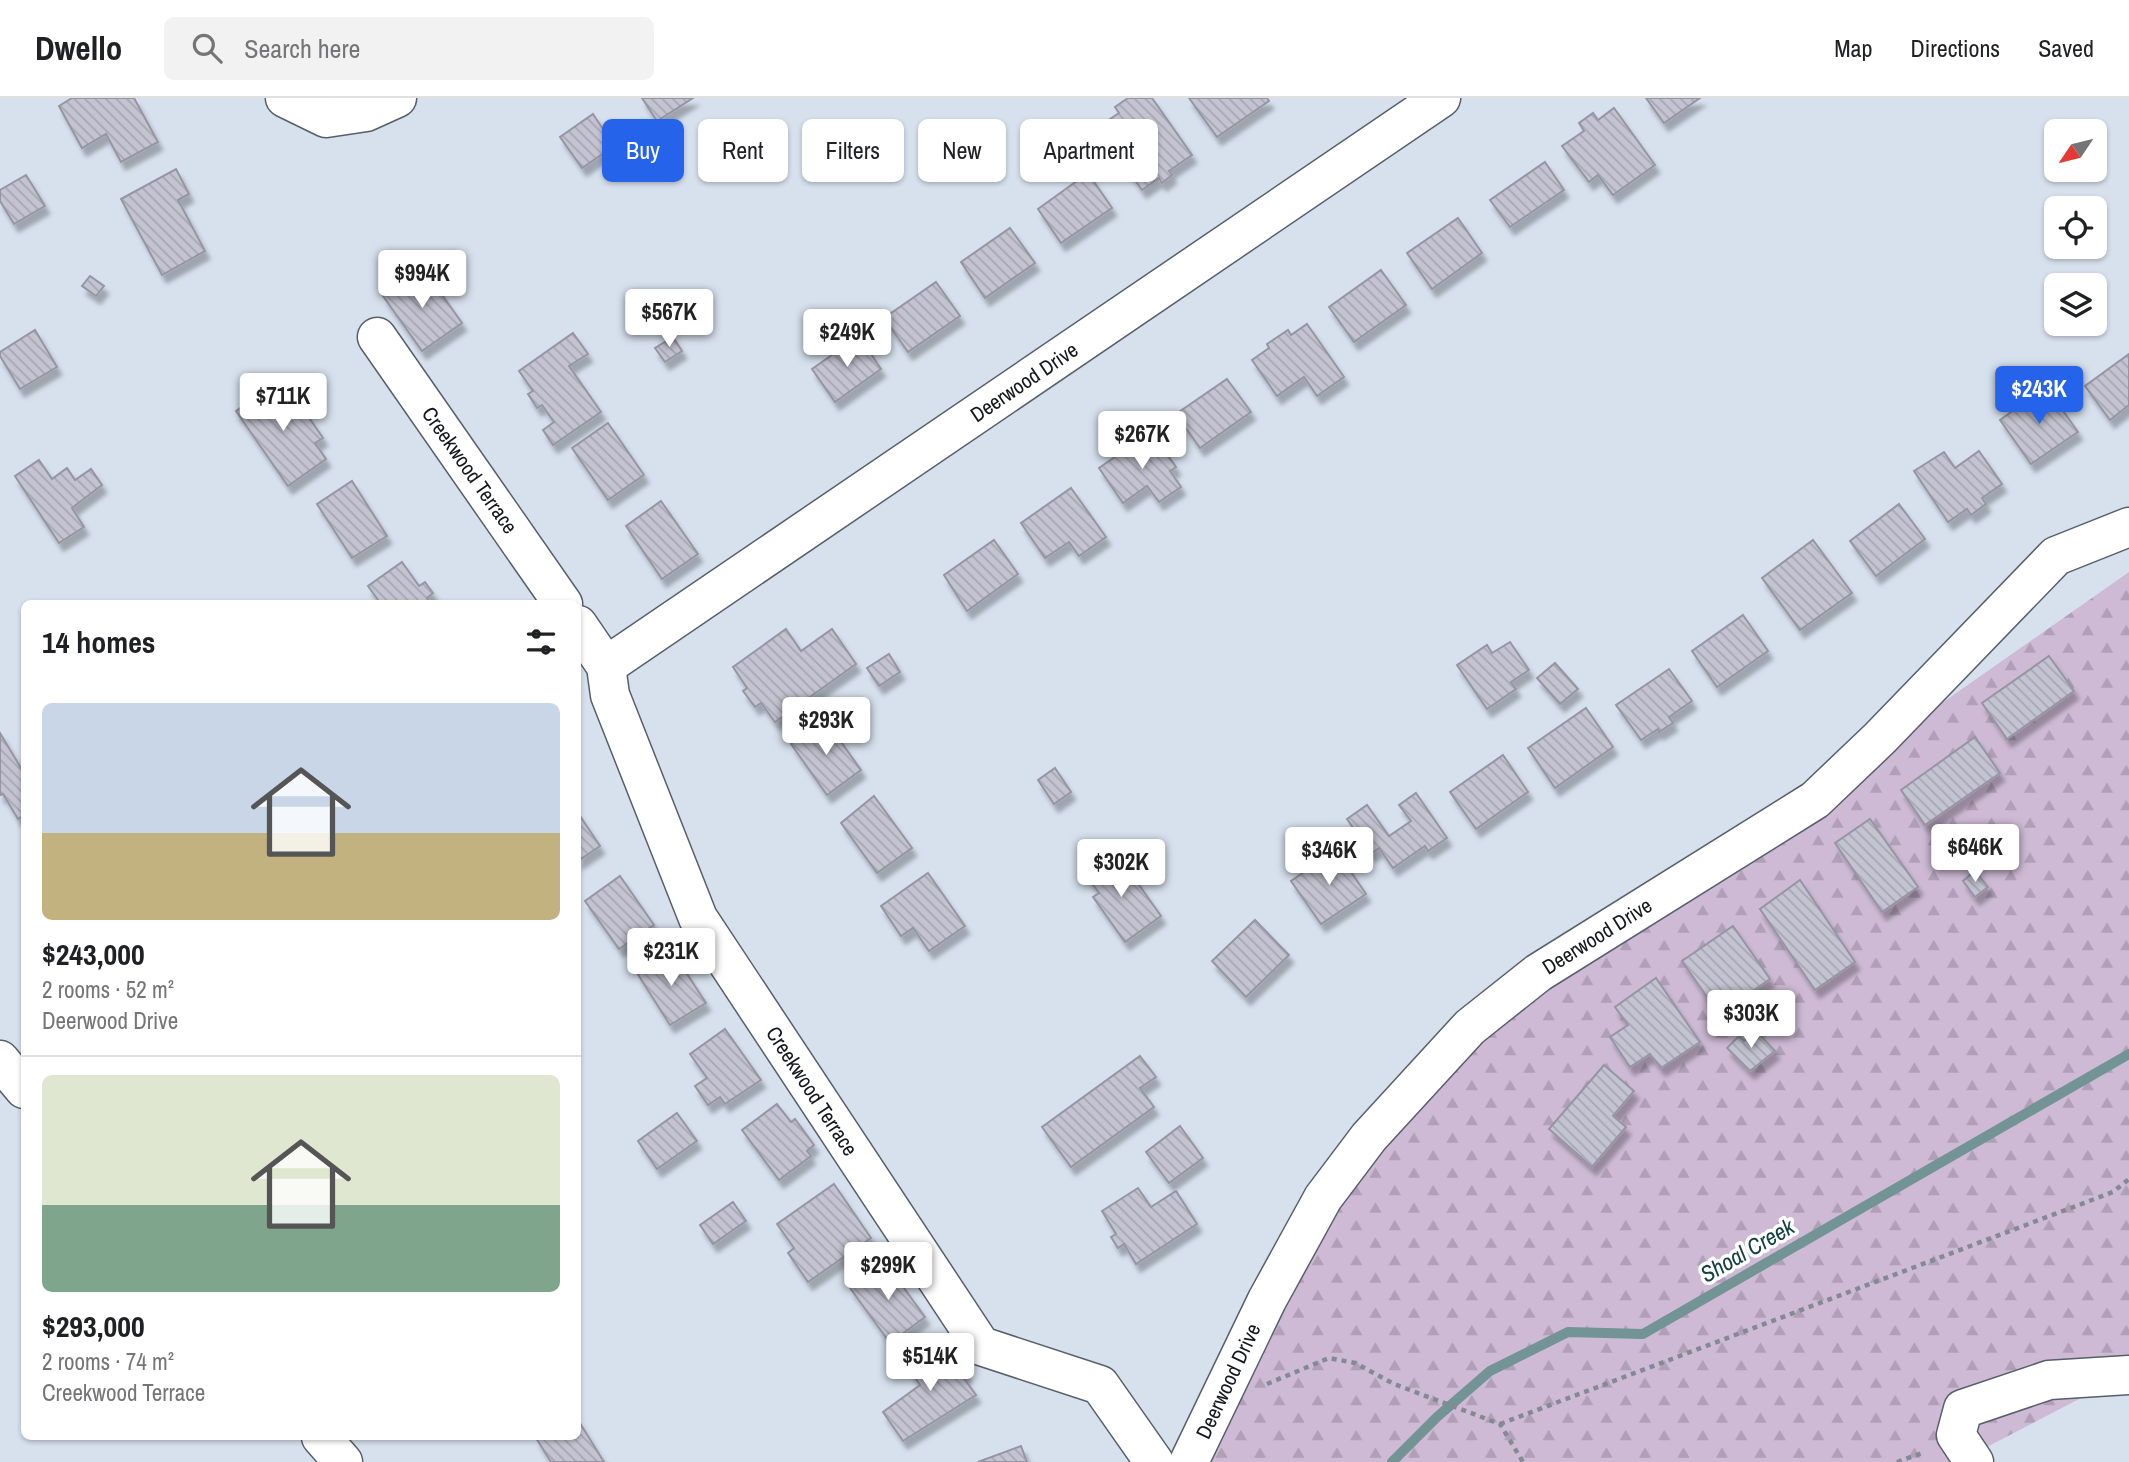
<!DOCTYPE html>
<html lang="en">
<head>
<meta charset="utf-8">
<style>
  body { margin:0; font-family:"Archivo Narrow",sans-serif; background:#f2f2f2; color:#202124; height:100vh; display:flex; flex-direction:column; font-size:26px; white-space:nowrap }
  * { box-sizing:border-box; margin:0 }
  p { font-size:23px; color:#757577 }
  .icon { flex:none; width:38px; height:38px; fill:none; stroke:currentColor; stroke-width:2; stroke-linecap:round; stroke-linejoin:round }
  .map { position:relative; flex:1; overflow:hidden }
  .sheet { position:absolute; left:21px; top:502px; width:560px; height:840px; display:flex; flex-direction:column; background:#fff; border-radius:10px; box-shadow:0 2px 5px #0004 }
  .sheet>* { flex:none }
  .guide { position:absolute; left:602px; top:21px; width:665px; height:63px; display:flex; gap:14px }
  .needle { width:46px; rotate:235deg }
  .buttons { position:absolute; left:2044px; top:21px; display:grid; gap:14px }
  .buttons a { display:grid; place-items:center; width:63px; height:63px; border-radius:10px; background:#fff; box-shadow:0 2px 5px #0004; font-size:35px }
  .price { position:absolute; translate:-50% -60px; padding:0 16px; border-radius:7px; background:#fff; color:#222; font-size:23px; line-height:46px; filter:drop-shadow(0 2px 4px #0008) }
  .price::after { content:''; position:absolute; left:50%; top:42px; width:21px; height:16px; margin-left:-10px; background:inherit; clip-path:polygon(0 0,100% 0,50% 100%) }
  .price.selected { background:#2563eb; color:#fff }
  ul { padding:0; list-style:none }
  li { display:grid; align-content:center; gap:14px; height:371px; padding:0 21px }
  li+li { border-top:2px solid #e0e0e0 }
  li span { display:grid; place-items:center; height:217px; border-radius:10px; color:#555 }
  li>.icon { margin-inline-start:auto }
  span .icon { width:126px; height:126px; fill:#fffc; stroke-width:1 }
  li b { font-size:30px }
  h2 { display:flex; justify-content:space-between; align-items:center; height:84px; padding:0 21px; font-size:30px }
  .tag { padding:0 24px; border-radius:10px; background:#fff; box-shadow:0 2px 5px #0004; font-size:24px; line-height:63px }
  .tag.selected { background:#2563eb; color:#fff }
  header { display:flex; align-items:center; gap:42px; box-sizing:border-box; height:98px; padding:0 35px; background:#fff; border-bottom:2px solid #e0e0e0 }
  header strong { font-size:33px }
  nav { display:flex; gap:38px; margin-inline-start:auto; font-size:24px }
  .search { width:490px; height:63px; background:#f2f2f2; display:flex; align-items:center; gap:18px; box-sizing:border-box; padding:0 24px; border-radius:10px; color:#757577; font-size:26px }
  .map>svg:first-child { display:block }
  .forest { fill:url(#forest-firs) }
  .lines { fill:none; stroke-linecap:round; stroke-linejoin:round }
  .stream { stroke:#729495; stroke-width:10 }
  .building { fill:url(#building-back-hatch); stroke:#9695a3; stroke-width:2; filter:url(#shadow) }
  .street-casing { stroke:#575f6a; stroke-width:41 }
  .path { stroke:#838a93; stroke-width:4.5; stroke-dasharray:5 5; stroke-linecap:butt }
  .street { stroke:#fff; stroke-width:38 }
  .labels { text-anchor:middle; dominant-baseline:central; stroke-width:7; stroke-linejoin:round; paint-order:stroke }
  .street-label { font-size:21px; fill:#14171c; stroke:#fff }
  .water-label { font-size:23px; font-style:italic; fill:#154141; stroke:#fff }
</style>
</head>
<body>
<header>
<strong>Dwello</strong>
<div class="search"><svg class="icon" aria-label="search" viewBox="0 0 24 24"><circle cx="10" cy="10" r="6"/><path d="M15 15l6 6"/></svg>Search here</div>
<nav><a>Map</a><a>Directions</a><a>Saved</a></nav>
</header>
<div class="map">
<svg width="2129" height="1364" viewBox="0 0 2129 1364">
  <defs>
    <pattern id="forest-firs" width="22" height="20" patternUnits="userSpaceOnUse" patternTransform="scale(1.75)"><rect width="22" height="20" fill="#cebad5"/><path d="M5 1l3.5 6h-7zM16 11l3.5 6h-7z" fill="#b09fb6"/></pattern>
    <pattern id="building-back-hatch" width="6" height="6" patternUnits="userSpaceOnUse" patternTransform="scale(1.75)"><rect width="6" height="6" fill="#c3c3d1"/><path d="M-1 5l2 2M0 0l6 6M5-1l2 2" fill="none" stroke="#a7a7b3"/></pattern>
    <filter id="shadow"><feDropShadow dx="4.5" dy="8" stdDeviation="2" flood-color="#0004"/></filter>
  </defs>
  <rect width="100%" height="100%" fill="#d7e1ee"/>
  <path class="forest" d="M 2129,474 L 2129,1275 L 1958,1364 L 1207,1364 L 1259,1187 L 1453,930 L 1765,729 Z"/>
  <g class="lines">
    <path class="stream" d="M 1392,1364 L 1437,1319 L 1490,1273 L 1568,1234 L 1643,1236 L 2129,956"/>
  </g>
  <g class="building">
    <path d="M 72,0 L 134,0 L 158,44 L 121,64 L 106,36 L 82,50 L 59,8 Z"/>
    <path d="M 642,0 L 693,0 L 657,23 Z"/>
    <path d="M 1128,0 L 1152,0 L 1192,57 L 1169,73 L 1172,77 L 1162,85 L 1159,80 L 1142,92 L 1098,29 L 1119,15 L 1115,9 Z"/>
    <path d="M 1189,0 L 1267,0 L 1269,3 L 1217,39 Z"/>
    <path d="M 1646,0 L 1700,0 L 1664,25 Z"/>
    <path d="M 1614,10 L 1655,67 L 1613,97 L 1598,77 L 1589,84 L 1562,48 L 1584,33 L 1579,25 L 1593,15 L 1598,22 Z"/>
    <path d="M 593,16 L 614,48 L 582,70 L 560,39 Z"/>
    <path d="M 848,34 L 866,59 L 851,71 L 832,46 Z"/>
    <path d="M 1545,64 L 1564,92 L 1510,129 L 1490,102 Z"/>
    <path d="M 176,71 L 189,96 L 178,102 L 205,153 L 162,177 L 121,101 Z"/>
    <path d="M 1088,75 L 1112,110 L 1061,145 L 1038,111 Z"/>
    <path d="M 26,77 L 45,108 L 14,126 L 0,103 L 0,92 Z"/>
    <path d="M 1458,120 L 1482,155 L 1432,191 L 1407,155 Z"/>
    <path d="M 1010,130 L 1035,165 L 985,200 L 961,164 Z"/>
    <path d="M 423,170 L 462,225 L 422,253 L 383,198 Z"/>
    <path d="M 1381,172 L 1406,207 L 1354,244 L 1329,209 Z"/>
    <path d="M 90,178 L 104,188 L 96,198 L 82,188 Z"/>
    <path d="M 936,184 L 960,218 L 908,254 L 884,220 Z"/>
    <path d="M 1307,226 L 1344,279 L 1317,298 L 1304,279 L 1277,298 L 1252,262 L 1269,250 L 1267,246 L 1288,232 L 1291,237 Z"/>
    <path d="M 35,232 L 57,269 L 20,291 L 0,258 L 0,254 Z"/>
    <path d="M 573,235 L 588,256 L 569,268 L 601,314 L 553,347 L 543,332 L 554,324 L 542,307 L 537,310 L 528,296 L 533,293 L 519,273 Z"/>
    <path d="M 859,238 L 881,271 L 835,304 L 812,271 Z"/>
    <path d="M 673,239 L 682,253 L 665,264 L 655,250 Z"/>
    <path d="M 2129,256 L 2129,307 L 2110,322 L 2085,288 Z"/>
    <path d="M 1227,281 L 1251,314 L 1200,350 L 1176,316 Z"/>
    <path d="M 276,285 L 288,303 L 294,298 L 323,340 L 315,345 L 326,361 L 288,388 L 236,313 Z"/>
    <path d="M 2046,289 L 2078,334 L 2031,366 L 2000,322 Z"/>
    <path d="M 608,325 L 644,377 L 608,402 L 572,350 Z"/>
    <path d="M 1151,334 L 1176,369 L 1170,373 L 1181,389 L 1159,404 L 1147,388 L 1123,405 L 1099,370 Z"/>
    <path d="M 1979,353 L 2002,386 L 1982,400 L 1986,406 L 1971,417 L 1967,411 L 1948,424 L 1914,373 L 1944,354 L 1955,370 Z"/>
    <path d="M 39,362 L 52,381 L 67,370 L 75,382 L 91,371 L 102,387 L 72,410 L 84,429 L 59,445 L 15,378 Z"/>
    <path d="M 352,383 L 387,438 L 352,460 L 317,406 Z"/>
    <path d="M 1071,390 L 1106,439 L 1079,458 L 1069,444 L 1045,460 L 1021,425 Z"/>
    <path d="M 661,403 L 698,456 L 662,481 L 626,428 Z"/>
    <path d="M 1899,406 L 1925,441 L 1876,478 L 1850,443 Z"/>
    <path d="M 994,442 L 1018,476 L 967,513 L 944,477 Z"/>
    <path d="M 1813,442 L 1852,495 L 1800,532 L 1762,480 Z"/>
    <path d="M 402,464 L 419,488 L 425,484 L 433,495 L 427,500 L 431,506 L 381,506 L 368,488 Z"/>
    <path d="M 1743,517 L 1768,553 L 1717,589 L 1692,553 Z"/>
    <path d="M 786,531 L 801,553 L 832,531 L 856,566 L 775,624 L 761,605 L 755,609 L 743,593 L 747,590 L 733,569 Z"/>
    <path d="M 1510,544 L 1529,572 L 1511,584 L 1516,591 L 1487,611 L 1457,567 L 1487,547 L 1492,555 Z"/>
    <path d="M 889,556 L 900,574 L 879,588 L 867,570 Z"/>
    <path d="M 2049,558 L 2074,593 L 2007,641 L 1982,605 Z"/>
    <path d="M 1555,565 L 1578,591 L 1560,606 L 1537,580 Z"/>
    <path d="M 1669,571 L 1692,603 L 1669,619 L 1673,625 L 1659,634 L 1658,631 L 1641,642 L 1616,607 Z"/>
    <path d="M 1586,610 L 1613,649 L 1555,690 L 1528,650 Z"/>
    <path d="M 824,620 L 861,672 L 827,697 L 791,646 Z"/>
    <path d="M 0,635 L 24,675 L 24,717 L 18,721 L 3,696 L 0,697 Z"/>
    <path d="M 1975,639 L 2000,675 L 1925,727 L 1901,692 Z"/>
    <path d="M 1503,657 L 1528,694 L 1476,731 L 1450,694 Z"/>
    <path d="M 1055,670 L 1071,694 L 1054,706 L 1038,682 Z"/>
    <path d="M 1416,695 L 1447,740 L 1428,753 L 1425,748 L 1393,770 L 1379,750 L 1371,756 L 1347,721 L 1367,707 L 1389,738 L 1411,723 L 1399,707 Z"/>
    <path d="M 874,698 L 912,750 L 877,775 L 841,725 Z"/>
    <path d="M 578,715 L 600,748 L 578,763 Z"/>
    <path d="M 1870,721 L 1918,789 L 1882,814 L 1835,745 Z"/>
    <path d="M 1336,752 L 1366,796 L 1321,826 L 1291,783 Z"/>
    <path d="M 1104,758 L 1121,780 L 1130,774 L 1161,818 L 1125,844 L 1093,799 L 1099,795 L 1083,773 Z"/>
    <path d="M 1975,773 L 1988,789 L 1975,799 L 1963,783 Z"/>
    <path d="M 928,775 L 965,828 L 929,853 L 913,830 L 901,838 L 881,808 Z"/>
    <path d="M 620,778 L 654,827 L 619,851 L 585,803 Z"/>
    <path d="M 1800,782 L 1855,864 L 1815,892 L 1760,811 Z"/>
    <path d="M 1255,822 L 1289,857 L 1246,899 L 1212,863 Z"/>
    <path d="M 1733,828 L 1770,881 L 1719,916 L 1682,863 Z"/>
    <path d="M 672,853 L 706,905 L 670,927 L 637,875 Z"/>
    <path d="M 1656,880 L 1700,944 L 1661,970 L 1650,956 L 1630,969 L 1610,939 L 1628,927 L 1615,909 Z"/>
    <path d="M 725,931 L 761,982 L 725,1006 L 720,999 L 708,1007 L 695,988 L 707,980 L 690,956 Z"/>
    <path d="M 1755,932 L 1775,953 L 1750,973 L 1727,950 L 1739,938 L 1744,943 Z"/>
    <path d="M 1140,958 L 1156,979 L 1140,990 L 1154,1009 L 1071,1069 L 1042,1029 Z"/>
    <path d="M 1604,967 L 1634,993 L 1613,1018 L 1626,1029 L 1592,1069 L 1549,1031 Z"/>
    <path d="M 777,1006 L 791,1024 L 795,1021 L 814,1047 L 807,1053 L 811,1058 L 779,1082 L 742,1032 Z"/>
    <path d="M 677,1015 L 697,1043 L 657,1071 L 638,1043 Z"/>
    <path d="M 1180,1028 L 1203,1060 L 1169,1085 L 1146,1054 Z"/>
    <path d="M 834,1086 L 871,1140 L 808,1184 L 788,1155 L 794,1150 L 777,1126 Z"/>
    <path d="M 1138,1090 L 1151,1109 L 1176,1093 L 1197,1126 L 1136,1166 L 1124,1146 L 1118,1150 L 1111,1139 L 1116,1136 L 1102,1113 Z"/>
    <path d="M 733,1104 L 746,1123 L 713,1146 L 700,1127 Z"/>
    <path d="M 885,1164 L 925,1219 L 890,1245 L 850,1190 Z"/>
    <path d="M 940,1245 L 955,1265 L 959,1263 L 967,1276 L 963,1279 L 976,1297 L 903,1343 L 883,1314 L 920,1287 L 907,1268 Z"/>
    <path d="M 578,1322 L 604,1364 L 551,1364 L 536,1340 L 539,1339 L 578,1339 Z"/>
    <path d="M 1021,1348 L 1027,1364 L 978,1364 Z"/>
  </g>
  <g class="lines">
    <g class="street-casing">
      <g id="street">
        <path d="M 285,0 L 326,20 L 366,14 L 397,0"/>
        <path d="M 377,239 L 563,506"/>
        <path d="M 578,527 L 606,568 L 610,597 L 698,820 L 981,1248 L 1100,1287 L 1154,1364"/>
        <path d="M 606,568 L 1441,0"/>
        <path d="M 0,962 L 24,991"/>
        <path d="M 321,1339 L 343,1364"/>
        <path d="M 1189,1364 L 1267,1202 L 1323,1100 L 1369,1039 L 1470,929 L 1538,875 L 1815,702 L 1880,640 L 2056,458 L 2129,429"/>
        <path d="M 1974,1364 L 1956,1337 L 1963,1311 L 2049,1282 L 2129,1277"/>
      </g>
    </g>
    <g class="path">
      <path d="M 1267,1286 L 1329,1260 L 1355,1265 L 1394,1286 L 1500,1326 L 1523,1364"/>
      <path d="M 1500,1326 L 2113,1094 L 2129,1081"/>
      <path d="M 1897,1364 L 1925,1354"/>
    </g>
    <use href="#street" class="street"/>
  </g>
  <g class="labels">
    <g class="street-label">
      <text transform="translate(1024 284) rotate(-34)">Deerwood Drive</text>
      <text transform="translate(470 372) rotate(55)">Creekwood Terrace</text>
      <text transform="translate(1597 838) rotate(-32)">Deerwood Drive</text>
      <text transform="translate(812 993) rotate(57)">Creekwood Terrace</text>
      <text transform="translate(1228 1283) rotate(-65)">Deerwood Drive</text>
    </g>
    <g class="water-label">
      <text transform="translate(1747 1152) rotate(-30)">Shoal Creek</text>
    </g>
  </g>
</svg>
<div class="buttons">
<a><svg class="needle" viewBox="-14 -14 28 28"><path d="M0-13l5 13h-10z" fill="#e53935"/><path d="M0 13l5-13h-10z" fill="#757577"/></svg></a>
<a><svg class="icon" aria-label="locate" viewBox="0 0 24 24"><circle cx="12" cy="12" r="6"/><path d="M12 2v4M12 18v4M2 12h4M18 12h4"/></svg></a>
<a><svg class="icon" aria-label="layers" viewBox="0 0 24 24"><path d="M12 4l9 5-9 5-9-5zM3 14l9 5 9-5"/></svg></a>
</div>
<b class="price" style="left:422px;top:212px">$994K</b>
<b class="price" style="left:669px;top:251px">$567K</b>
<b class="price" style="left:847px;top:271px">$249K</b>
<b class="price selected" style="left:2039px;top:328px">$243K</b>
<b class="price" style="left:283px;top:335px">$711K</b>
<b class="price" style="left:1142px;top:373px">$267K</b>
<b class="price" style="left:826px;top:659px">$293K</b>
<b class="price" style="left:1975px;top:786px">$646K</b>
<b class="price" style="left:1329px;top:789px">$346K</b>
<b class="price" style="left:1121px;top:801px">$302K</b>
<b class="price" style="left:671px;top:890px">$231K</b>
<b class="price" style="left:1751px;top:952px">$303K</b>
<b class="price" style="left:888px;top:1204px">$299K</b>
<b class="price" style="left:930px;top:1295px">$514K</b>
<div class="guide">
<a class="tag selected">Buy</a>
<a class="tag">Rent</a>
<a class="tag">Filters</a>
<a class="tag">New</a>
<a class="tag">Apartment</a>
</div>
<section class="sheet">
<h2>14 homes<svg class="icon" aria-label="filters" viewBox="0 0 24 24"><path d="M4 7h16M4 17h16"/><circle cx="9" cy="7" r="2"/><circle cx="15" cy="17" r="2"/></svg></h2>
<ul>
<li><span style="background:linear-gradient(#c9d6e8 60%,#c2b280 0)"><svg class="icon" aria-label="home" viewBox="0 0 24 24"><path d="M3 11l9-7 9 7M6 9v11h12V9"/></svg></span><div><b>$243,000</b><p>2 rooms · 52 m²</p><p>Deerwood Drive</p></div></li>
<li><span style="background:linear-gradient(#dfe7d0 60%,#7fa58c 0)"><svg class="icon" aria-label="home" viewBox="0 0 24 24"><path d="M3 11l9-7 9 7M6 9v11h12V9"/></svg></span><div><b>$293,000</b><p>2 rooms · 74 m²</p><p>Creekwood Terrace</p></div></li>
</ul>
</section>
</div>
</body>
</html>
